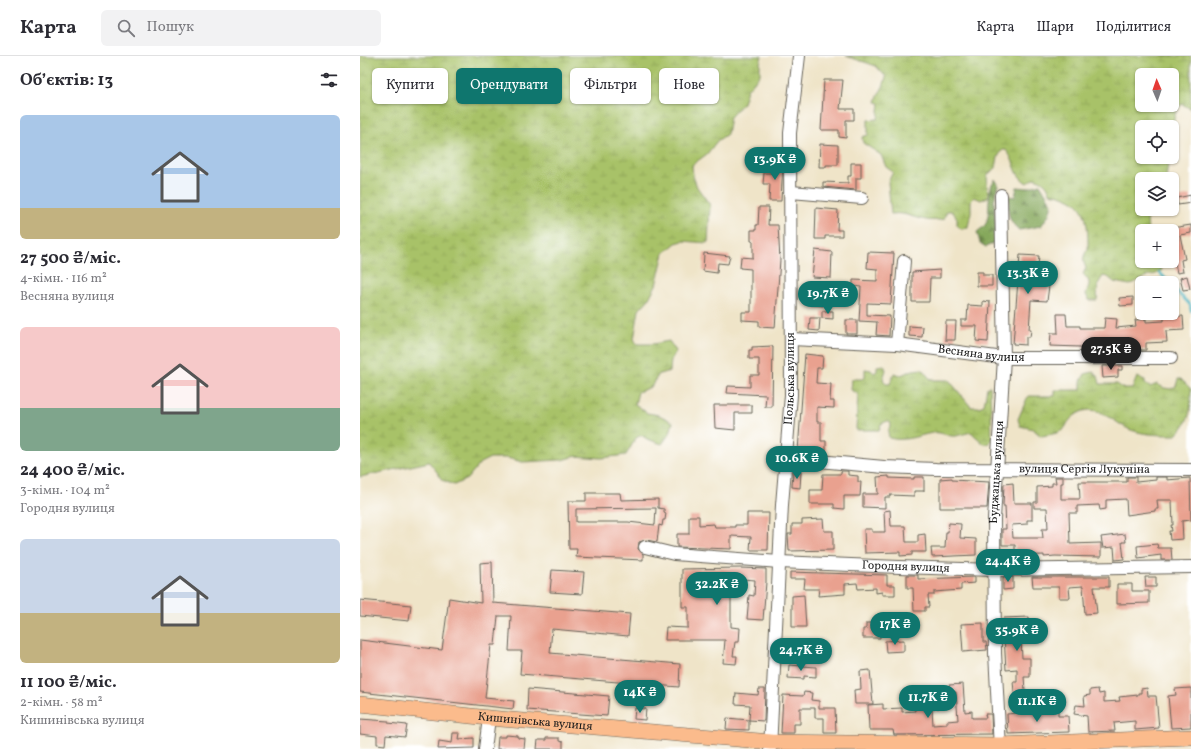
<!DOCTYPE html>
<html lang="uk">
<head>
<meta charset="utf-8">
<style>
  body { margin:0; font-family:Vollkorn,serif; background:#f2f2f3; color:#2b2b33; height:100vh; display:flex; flex-direction:column; font-size:15px; white-space:nowrap }
  * { box-sizing:border-box; margin:0 }
  p { font-size:13px; color:#7c7c81 }
  .icon { flex:none; width:22px; height:22px; fill:none; stroke:currentColor; stroke-width:2; stroke-linecap:round; stroke-linejoin:round }
  .map { position:relative; flex:1; overflow:hidden }
  .sheet { display:flex; flex-direction:column; background:#fff; width:360px }
  .sheet>* { flex:none }
  .banner { position:absolute; left:12px; top:12px; width:380px; height:36px; display:flex; gap:8px }
  .needle { width:26px; rotate:358deg }
  .tools { position:absolute; left:775px; top:12px; display:grid; gap:8px }
  .tools a { display:grid; place-items:center; width:44px; height:44px; border-radius:6px; background:#fff; box-shadow:0 1px 3px #0004; font-size:20px }
  .price { position:absolute; translate:-50% -34px; padding:0 9px; border-radius:14px; background:#0f766e; color:#fff; font-size:13px; line-height:26px; filter:drop-shadow(0 1px 2px #0008) }
  .price::after { content:''; position:absolute; left:50%; top:24px; width:12px; height:9px; margin-left:-6px; background:inherit; clip-path:polygon(0 0,100% 0,50% 100%) }
  .price.on { background:#222; color:#fff }
  ul { padding:0; list-style:none }
  li { display:grid; align-content:center; gap:8px; height:212px; padding:0 20px }
  li span { display:grid; place-items:center; height:124px; border-radius:6px; color:#555 }
  li>.icon { margin-inline-start:auto }
  span .icon { width:72px; height:72px; fill:#fffc; stroke-width:1 }
  li b { font-size:17px }
  h2 { display:flex; justify-content:space-between; align-items:center; height:48px; padding:0 20px; font-size:17px }
  .tag { padding:0 14px; border-radius:6px; background:#fff; box-shadow:0 1px 3px #0004; font-size:14px; line-height:36px }
  .tag.on { background:#0f766e; color:#fff }
  header { display:flex; align-items:center; gap:24px; box-sizing:border-box; height:56px; padding:0 20px; background:#fff; border-bottom:1px solid #e1e1e2 }
  header strong { font-size:19px }
  nav { display:flex; gap:22px; margin-inline-start:auto; font-size:14px }
  .search { width:280px; height:36px; background:#f2f2f3; display:flex; align-items:center; gap:10px; box-sizing:border-box; padding:0 14px; border-radius:6px; color:#7c7c81; font-size:15px }
  main { display:flex; flex:1; min-height:0 }
  .map>svg:first-child { display:block }
  .forest { fill:url(#forest-firs); stroke:#51623c }
  .wetland { fill:url(#wetland-marsh); stroke:#626f42; fill-rule:evenodd }
  .lines { fill:none; stroke-linecap:round; stroke-linejoin:round }
  .stream { stroke:#45b2c1; stroke-width:2.5 }
  .building { fill:#e9a18f; fill-rule:evenodd }
  .minor-casing { stroke:#666258; stroke-width:14 }
  .major-casing { stroke:#666258; stroke-width:16 }
  .minor { stroke:#fff; stroke-width:12 }
  .major { stroke:#fbbb8c; stroke-width:15 }
  .labels { text-anchor:middle; dominant-baseline:central; stroke-width:3; stroke-linejoin:round; paint-order:stroke }
  .street-label { font-size:12px; fill:#1c1c1c; stroke:#fff }
</style>
</head>
<body>
<header>
<strong>Карта</strong>
<div class="search"><svg class="icon" aria-label="search" viewBox="0 0 24 24"><circle cx="10" cy="10" r="6"/><path d="M15 15l6 6"/></svg>Пошук</div>
<nav><a>Карта</a><a>Шари</a><a>Поділитися</a></nav>
</header>
<main>
<section class="sheet">
<h2>Об’єктів: 13<svg class="icon" aria-label="filters" viewBox="0 0 24 24"><path d="M4 7h16M4 17h16"/><circle cx="9" cy="7" r="2"/><circle cx="15" cy="17" r="2"/></svg></h2>
<ul>
<li><span style="background:linear-gradient(#a9c7e8 75%,#c2b280 0)"><svg class="icon" aria-label="home" viewBox="0 0 24 24"><path d="M3 11l9-7 9 7M6 9v11h12V9"/></svg></span><div><b>27 500 ₴/міс.</b><p>4-кімн. · 116 m²</p><p>Весняна вулиця</p></div></li>
<li><span style="background:linear-gradient(#f6c9c9 65%,#7fa58c 0)"><svg class="icon" aria-label="home" viewBox="0 0 24 24"><path d="M3 11l9-7 9 7M6 9v11h12V9"/></svg></span><div><b>24 400 ₴/міс.</b><p>3-кімн. · 104 m²</p><p>Городня вулиця</p></div></li>
<li><span style="background:linear-gradient(#c9d6e8 60%,#c2b280 0)"><svg class="icon" aria-label="home" viewBox="0 0 24 24"><path d="M3 11l9-7 9 7M6 9v11h12V9"/></svg></span><div><b>11 100 ₴/міс.</b><p>2-кімн. · 58 m²</p><p>Кишинівська вулиця</p></div></li>
</ul>
</section>
<div class="map">
<svg width="831" height="693" viewBox="0 0 831 693">
  <defs>
    <pattern id="forest-firs" width="22" height="20" patternUnits="userSpaceOnUse"><rect width="22" height="20" fill="#86a85c"/><path d="M5 1l3.5 6h-7zM16 11l3.5 6h-7z" fill="#6d884b"/></pattern>
    <pattern id="wetland-marsh" width="20" height="14" patternUnits="userSpaceOnUse"><rect width="20" height="14" fill="#a8c268"/><path d="M1 5h8M5 5V1M11 12h8M15 12V8" fill="none" stroke="#90a65a"/></pattern>
  </defs>
  <rect width="100%" height="100%" fill="#fff"/>
  <filter id="ink" filterUnits="userSpaceOnUse"><feTurbulence type="fractalNoise" baseFrequency=".025" numOctaves="2"/><feDisplacementMap in="SourceGraphic" scale="8" xChannelSelector="R" yChannelSelector="G"/><feConvolveMatrix kernelMatrix="1 2 1 2 8 2 1 2 1" color-interpolation-filters="sRGB"/></filter>
  <filter id="wash" filterUnits="userSpaceOnUse"><feTurbulence type="fractalNoise" baseFrequency=".012" numOctaves="4" result="noise"/><feDisplacementMap in="SourceGraphic" scale="16" xChannelSelector="R" yChannelSelector="G"/><feGaussianBlur stdDeviation="0.9" result="paint"/><feColorMatrix in="noise" values="0 0 0 0 0 0 0 0 0 0 0 0 0 0 0 0 0 1.4 0 .05"/><feComposite in="paint" operator="in"/></filter>
  <g filter="url(#wash)">
    <rect width="100%" height="100%" fill="#efe4c8"/>
    <g class="forest">
      <path d="M 635,123 L 638,128 L 634,145 L 636,182 L 634,187 L 626,191 L 620,187 L 617,176 C 619,174 623,172 625,169 C 632,158 625,135 635,123 Z"/>
      <path d="M 680,128 L 692,148 L 689,159 L 681,170 L 659,174 C 647,164 648,155 649,140 L 655,141 L 657,131 L 667,132 Z"/>
    </g>
    <g class="wetland">
      <path d="M 0,0 L 402,0 L 400,7 L 400,19 L 387,34 L 383,47 L 370,61 L 367,78 L 357,85 L 347,98 L 332,109 L 333,120 L 337,131 L 350,149 L 348,187 L 323,185 L 316,187 L 304,197 L 296,229 L 288,244 L 279,254 L 274,283 L 277,288 L 293,288 L 309,285 L 316,295 L 311,304 L 310,315 L 299,318 L 291,331 L 278,336 L 275,348 L 287,357 L 299,359 L 313,366 L 310,377 L 302,388 L 287,383 L 281,379 L 276,382 L 266,399 L 241,402 L 215,400 L 202,404 L 162,406 L 147,402 L 130,402 L 120,407 L 107,423 L 94,429 L 82,424 L 77,416 L 69,406 L 0,421 Z"/>
      <path d="M 486,0 L 831,0 L 831,53 L 822,48 C 810,62 816,65 812,79 L 812,71 L 782,71 L 782,101 L 809,101 L 806,123 L 782,123 L 782,153 L 796,153 L 787,164 L 788,175 L 782,175 L 782,205 L 799,205 L 802,214 L 796,218 L 787,220 L 770,229 L 754,226 L 748,221 L 743,220 L 738,228 L 737,244 L 729,244 L 726,239 C 728,228 733,228 723,218 L 726,212 C 722,204 723,200 728,193 C 728,160 726,143 690,137 C 687,128 684,125 674,122 L 667,127 C 653,119 656,105 646,94 L 642,94 L 638,101 L 636,112 L 627,119 L 628,141 L 621,144 L 614,141 L 611,145 L 611,157 L 608,171 L 601,173 L 597,169 L 597,162 L 592,155 L 587,155 L 584,163 C 561,169 550,155 531,158 L 528,126 L 533,116 L 526,111 L 521,99 L 503,87 L 502,81 L 508,79 L 508,64 L 518,63 L 520,47 L 516,46 C 518,37 524,32 526,21 L 516,10 ZM 782,19 L 812,19 L 812,49 L 782,49 Z"/>
      <path d="M 524,309 L 526,314 L 523,323 L 526,328 L 530,328 L 534,317 L 541,319 L 553,314 L 562,313 L 571,324 L 589,324 L 611,351 L 619,351 L 624,349 L 627,331 L 630,330 L 632,383 L 629,388 L 624,388 L 611,376 C 606,377 601,379 596,380 C 587,381 581,375 572,377 C 557,380 544,386 529,382 L 528,376 L 531,367 L 527,365 L 521,368 L 519,374 L 496,374 L 498,338 L 491,334 L 492,323 L 502,323 L 505,321 L 505,313 L 511,314 L 514,317 L 517,315 L 517,310 Z"/>
      <path d="M 733,316 L 738,320 L 740,328 L 757,328 L 764,333 L 772,333 L 777,321 L 785,324 L 785,328 L 790,331 L 797,328 L 804,332 L 811,333 L 816,330 L 818,323 L 821,323 L 831,333 C 831,354 831,364 816,379 C 801,379 785,379 771,374 C 758,369 744,354 730,354 C 722,354 714,359 709,365 C 707,367 706,371 704,373 C 698,378 688,379 681,380 L 673,373 L 660,370 L 658,363 L 668,340 L 695,340 L 695,334 L 721,334 L 721,325 L 725,318 Z"/>
    </g>
    <g class="lines">
      <g class="stream">
        <path d="M 799,216 L 810,227"/>
        <path d="M 812,230 L 830,249 L 831,255"/>
      </g>
    </g>
    <g id="blocks">
      <g class="building">
        <path d="M 464,24 L 483,24 L 480,53 L 494,53 L 494,64 L 486,64 L 486,82 L 479,81 L 479,74 L 461,74 Z"/>
        <path d="M 460,88 L 478,89 L 478,109 L 466,109 L 466,111 L 459,111 Z"/>
        <path d="M 414,104 L 423,104 L 421,145 L 409,145 L 410,128 L 403,128 L 404,117 L 413,117 Z"/>
        <path d="M 491,107 L 501,107 L 501,122 L 496,122 L 496,134 L 463,131 L 463,126 L 488,127 L 488,120 L 491,120 Z"/>
        <path d="M 831,139 L 831,147 L 818,149 L 817,142 Z"/>
        <path d="M 399,151 L 409,151 L 408,169 L 418,169 L 420,204 L 415,272 L 399,271 L 399,265 L 382,264 L 382,256 L 391,256 L 391,213 L 380,212 L 381,201 L 393,202 L 393,185 L 391,185 L 391,174 L 396,174 L 396,169 L 398,169 Z"/>
        <path d="M 456,152 L 478,154 L 477,174 L 482,174 L 482,180 L 465,180 L 465,183 L 455,183 Z"/>
        <path d="M 831,169 L 831,177 L 820,179 L 825,203 L 821,204 L 823,216 L 817,217 L 812,192 L 812,172 Z"/>
        <path d="M 455,194 L 472,196 L 471,222 L 452,221 Z"/>
        <path d="M 508,196 L 534,197 L 531,248 L 507,247 L 507,259 L 530,260 L 529,280 L 516,279 L 517,266 L 499,265 L 501,231 L 493,230 L 493,224 L 517,225 L 517,213 L 507,212 Z"/>
        <path d="M 344,197 L 370,200 L 368,208 L 358,207 L 357,217 L 343,215 Z"/>
        <path d="M 660,199 L 679,200 L 678,210 L 683,210 L 683,222 L 690,222 L 687,245 L 671,244 L 669,274 L 671,274 L 670,281 L 666,281 L 666,289 L 653,288 Z"/>
        <path d="M 580,214 L 580,222 L 570,222 L 569,246 L 552,246 L 552,216 Z"/>
        <path d="M 617,216 L 623,216 L 623,219 L 632,219 L 632,230 L 617,230 Z"/>
        <path d="M 827,220 L 830,233 L 823,234 L 820,222 Z"/>
        <path d="M 451,236 L 464,237 L 463,250 L 451,249 Z"/>
        <path d="M 773,241 L 773,249 L 760,250 L 759,242 Z"/>
        <path d="M 623,245 L 630,246 L 628,286 L 616,285 L 617,270 L 601,270 L 601,264 L 607,264 L 608,249 L 623,250 Z"/>
        <path d="M 462,255 L 473,255 L 473,263 L 462,262 Z"/>
        <path d="M 697,258 L 706,258 L 707,270 L 720,270 L 720,272 L 744,272 L 745,262 L 757,263 L 756,272 L 776,270 L 775,264 L 786,263 L 786,266 L 804,265 L 804,261 L 823,260 L 824,274 L 806,275 L 807,286 L 786,287 L 786,294 L 775,294 L 775,288 L 751,290 L 751,292 L 690,290 L 691,277 L 698,277 Z"/>
        <path d="M 450,262 L 460,262 L 459,275 L 449,274 Z"/>
        <rect x="486" y="264" width="11" height="14"/>
        <path d="M 586,265 L 596,265 L 595,284 L 585,284 Z"/>
        <path d="M 549,270 L 563,271 L 562,281 L 549,280 Z"/>
        <path d="M 413,290 L 412,351 L 405,351 L 406,339 L 367,337 L 368,330 L 390,331 L 390,319 L 399,319 L 399,303 L 389,303 L 389,294 L 392,294 L 392,291 Z"/>
        <path d="M 445,298 L 463,300 L 462,312 L 457,312 L 456,327 L 471,328 L 470,345 L 474,345 L 474,352 L 457,351 L 457,366 L 461,366 L 461,385 L 466,385 L 466,395 L 438,395 Z"/>
        <path d="M 742,310 L 762,310 L 762,314 L 758,314 L 758,321 L 743,322 Z"/>
        <path d="M 354,349 L 392,349 L 392,357 L 375,357 L 375,374 L 355,372 Z"/>
        <path d="M 481,415 L 488,415 L 488,419 L 498,420 L 498,426 L 501,426 L 500,440 L 484,440 L 484,453 L 474,452 L 474,448 L 450,448 L 450,434 L 462,434 L 463,418 L 481,418 Z"/>
        <path d="M 433,416 L 441,416 L 440,432 L 432,431 Z"/>
        <path d="M 529,420 L 529,422 L 554,423 L 554,421 L 564,421 L 564,435 L 554,435 L 554,440 L 530,439 L 530,441 L 525,441 L 525,452 L 503,451 L 503,438 L 518,438 L 517,421 Z"/>
        <path d="M 695,421 L 703,421 L 703,427 L 701,427 L 701,443 L 720,443 L 719,426 L 767,426 L 767,421 L 776,421 L 776,426 L 796,424 L 796,421 L 807,421 L 807,424 L 830,422 L 831,464 L 822,465 L 823,483 L 810,484 L 809,475 L 812,475 L 811,469 L 813,469 L 812,444 L 797,444 L 798,453 L 795,453 L 795,455 L 767,459 L 766,443 L 746,444 L 746,453 L 740,454 L 739,449 L 717,450 L 717,457 L 709,457 L 710,488 L 741,487 L 741,501 L 695,500 L 684,501 L 684,499 L 655,500 L 655,489 L 642,489 L 642,473 L 646,473 L 645,450 L 643,450 L 644,428 L 653,427 L 654,447 L 672,447 L 672,464 L 667,464 L 667,468 L 652,469 L 653,482 L 683,482 L 682,473 L 688,473 L 687,452 L 674,452 L 674,446 L 677,446 L 677,431 L 692,430 L 692,427 L 696,427 Z"/>
        <path d="M 592,422 L 592,424 L 629,426 L 627,452 L 580,452 L 580,423 Z"/>
        <path d="M 226,437 L 260,437 L 261,444 L 298,443 L 298,452 L 304,453 L 304,456 L 306,457 L 305,464 L 303,464 L 302,470 L 299,469 L 297,486 L 286,484 L 279,486 L 278,493 L 283,498 L 283,504 L 216,501 L 217,493 L 209,493 L 208,445 L 226,445 ZM 296,452 L 295,469 L 268,466 L 216,466 L 216,453 Z"/>
        <path d="M 530,454 L 531,470 L 545,470 L 546,486 L 558,486 L 558,479 L 565,478 L 566,496 L 552,496 L 552,499 L 540,500 L 540,496 L 505,497 L 504,473 L 512,473 L 512,476 L 525,476 L 524,455 Z"/>
        <path d="M 387,457 L 409,457 L 408,494 L 390,494 L 391,481 L 371,480 L 371,493 L 317,491 L 317,478 L 329,478 L 329,460 L 339,460 L 339,469 L 354,468 L 355,471 L 375,471 L 375,469 L 387,469 Z"/>
        <path d="M 463,463 L 464,475 L 473,475 L 473,494 L 429,495 L 428,478 L 432,478 L 432,468 L 442,468 L 442,464 Z"/>
        <path d="M 589,467 L 601,468 L 600,482 L 616,483 L 616,499 L 572,501 L 571,492 L 585,492 L 586,476 L 588,476 Z"/>
        <path d="M 765,478 L 766,486 L 762,486 L 764,503 L 755,504 L 754,491 L 743,492 L 741,481 Z"/>
        <path d="M 797,488 L 798,492 L 811,492 L 812,504 L 801,504 L 801,499 L 778,502 L 777,490 Z"/>
        <path d="M 132,506 L 133,547 L 270,558 L 268,580 L 192,573 L 190,597 L 320,608 L 319,631 L 160,618 L 162,595 L 149,595 L 151,560 L 138,560 L 135,589 L 131,589 L 125,642 L 154,645 L 153,653 L 0,636 L 0,584 L 82,594 L 89,542 L 121,547 L 120,507 Z"/>
        <path d="M 380,512 L 406,513 L 406,526 L 403,564 L 387,563 L 389,539 L 394,540 L 395,524 L 371,522 L 371,571 L 380,572 L 379,586 L 375,586 L 373,600 L 377,600 L 376,608 L 363,607 L 365,584 L 305,584 L 306,571 L 328,572 L 328,551 L 322,551 L 322,513 Z"/>
        <path d="M 192,514 L 224,516 L 222,538 L 190,536 Z"/>
        <path d="M 430,516 L 527,519 L 527,529 L 535,529 L 535,539 L 522,539 L 522,536 L 516,537 L 516,532 L 498,533 L 497,527 L 485,528 L 485,538 L 458,540 L 459,533 L 444,533 L 445,523 L 430,523 Z"/>
        <path d="M 547,519 L 558,519 L 558,523 L 615,521 L 615,527 L 601,528 L 601,534 L 574,536 L 574,539 L 568,539 L 569,551 L 565,551 L 565,555 L 554,555 L 553,532 L 547,532 Z"/>
        <path d="M 643,521 L 653,521 L 653,533 L 643,534 Z"/>
        <path d="M 672,521 L 749,521 L 749,531 L 734,531 L 737,557 L 725,558 L 723,530 L 709,531 L 710,542 L 699,542 L 699,531 L 673,531 Z"/>
        <path d="M 785,521 L 796,521 L 796,531 L 786,531 Z"/>
        <path d="M 757,528 L 772,528 L 772,535 L 789,535 L 789,547 L 757,548 Z"/>
        <path d="M 444,539 L 446,571 L 432,571 L 432,540 Z"/>
        <path d="M 0,544 L 51,549 L 49,565 L 0,560 Z"/>
        <path d="M 669,561 L 671,583 L 661,583 L 662,602 L 670,602 L 670,621 L 664,621 L 665,634 L 667,634 L 668,644 L 655,644 L 653,626 L 657,626 L 657,613 L 646,614 L 643,562 Z"/>
        <path d="M 506,567 L 520,567 L 520,582 L 503,582 L 503,573 L 506,573 Z"/>
        <path d="M 623,567 L 623,586 L 626,586 L 627,594 L 603,596 L 601,568 Z"/>
        <path d="M 544,584 L 544,595 L 526,596 L 525,585 Z"/>
        <path d="M 430,588 L 450,590 L 449,598 L 429,597 Z"/>
        <path d="M 429,609 L 456,611 L 456,621 L 444,620 L 444,623 L 428,622 Z"/>
        <path d="M 510,614 L 513,648 L 495,648 L 494,634 L 501,633 L 500,615 Z"/>
        <path d="M 603,628 L 605,656 L 612,655 L 612,662 L 626,662 L 625,658 L 631,658 L 632,678 L 534,679 L 533,674 L 509,674 L 508,649 L 523,648 L 523,653 L 542,652 L 542,656 L 555,655 L 554,643 L 579,643 L 579,652 L 572,653 L 573,669 L 587,668 L 587,665 L 598,664 L 596,636 L 590,636 L 589,629 Z"/>
        <path d="M 787,632 L 788,640 L 796,640 L 799,672 L 775,674 L 775,665 L 754,667 L 755,675 L 728,676 L 727,660 L 714,658 L 716,649 L 725,650 L 724,640 L 730,639 L 730,634 L 738,633 L 739,638 L 744,637 L 744,646 L 760,645 L 759,641 L 778,639 L 778,637 L 781,637 L 781,633 Z"/>
        <path d="M 831,632 L 831,671 L 811,672 L 808,640 L 816,639 L 815,633 Z"/>
        <path d="M 168,633 L 249,640 L 247,660 L 167,654 Z"/>
        <path d="M 399,633 L 405,633 L 404,665 L 389,664 L 390,649 L 375,648 L 376,637 L 398,639 Z"/>
        <path d="M 444,636 L 452,637 L 451,644 L 459,645 L 459,652 L 475,652 L 476,677 L 464,677 L 464,662 L 455,662 L 455,652 L 440,652 L 440,668 L 434,668 L 434,677 L 421,677 L 423,639 L 443,640 Z"/>
        <path d="M 275,652 L 286,653 L 285,664 L 274,663 Z"/>
        <path d="M 698,653 L 698,660 L 708,660 L 709,676 L 648,678 L 647,658 Z"/>
        <path d="M 367,662 L 389,664 L 389,674 L 366,673 Z"/>
        <path d="M 0,663 L 28,665 L 28,667 L 47,669 L 45,681 L 26,679 L 25,689 L 17,688 L 17,680 L 0,678 Z"/>
        <path d="M 93,677 L 100,677 L 99,683 L 114,682 L 114,692 L 78,693 L 79,685 L 92,687 Z"/>
        <path d="M 146,679 L 158,680 L 158,682 L 165,683 L 164,693 L 137,693 L 138,681 L 146,681 Z"/>
        <path d="M 186,682 L 199,682 L 199,685 L 203,686 L 203,693 L 177,693 L 178,684 L 186,684 Z"/>
      </g>
    </g>
  </g>
  <g filter="url(#ink)">
    <use href="#blocks" fill-opacity="0" stroke="#666258" stroke-width="1"/>
    <g class="lines">
      <g class="minor-casing">
        <g id="minor">
          <path d="M 431,136 L 502,142"/>
          <path id="s1" d="M 431,283 L 537,288 L 644,302 L 811,302"/>
          <path d="M 537,288 L 544,205"/>
          <path id="s2" d="M 426,402 L 524,411 L 576,413 L 831,414"/>
          <path id="s3" d="M 285,491 L 314,498 L 419,506 L 539,511 L 634,514 L 831,511"/>
          <path d="M 125,693 L 129,662"/>
          <path id="s4" d="M 410,693 L 422,449 L 431,339 L 430,77 L 439,0"/>
          <path id="s5" d="M 640,693 L 635,597 L 634,463 L 644,302 L 641,139"/>
        </g>
      </g>
      <g class="major-casing">
        <g id="major">
          <path id="s6" d="M 0,648 L 129,662 L 411,686 L 640,689 L 831,681"/>
        </g>
      </g>
      <use href="#minor" class="minor"/>
      <use href="#major" class="major"/>
    </g>
  </g>
  <g class="labels">
    <g class="street-label">
      <text stroke="none"><textPath href="#s1" startOffset="191">Весняна вулиця</textPath></text>
      <text stroke="none"><textPath href="#s4" startOffset="371">Польська вулиця</textPath></text>
      <text stroke="none"><textPath href="#s2" startOffset="299">вулиця Сергія Лукуніна</textPath></text>
      <text stroke="none"><textPath href="#s5" startOffset="277">Буджацька вулиця</textPath></text>
      <text stroke="none"><textPath href="#s3" startOffset="262">Городня вулиця</textPath></text>
      <text stroke="none"><textPath href="#s6" startOffset="176">Кишинівська вулиця</textPath></text>
    </g>
  </g>
</svg>
<div class="tools">
<a><svg class="needle" viewBox="-14 -14 28 28"><path d="M0-13l5 13h-10z" fill="#e53935"/><path d="M0 13l5-13h-10z" fill="#7c7c81"/></svg></a>
<a><svg class="icon" aria-label="locate" viewBox="0 0 24 24"><circle cx="12" cy="12" r="6"/><path d="M12 2v4M12 18v4M2 12h4M18 12h4"/></svg></a>
<a><svg class="icon" aria-label="layers" viewBox="0 0 24 24"><path d="M12 4l9 5-9 5-9-5zM3 14l9 5 9-5"/></svg></a>
<a>+</a>
<a>−</a>
</div>
<b class="price" style="left:415px;top:125px">13.9K ₴</b>
<b class="price" style="left:668px;top:239px">13.3K ₴</b>
<b class="price" style="left:468px;top:259px">19.7K ₴</b>
<b class="price on" style="left:751px;top:315px">27.5K ₴</b>
<b class="price" style="left:437px;top:424px">10.6K ₴</b>
<b class="price" style="left:648px;top:527px">24.4K ₴</b>
<b class="price" style="left:357px;top:550px">32.2K ₴</b>
<b class="price" style="left:535px;top:590px">17K ₴</b>
<b class="price" style="left:657px;top:596px">35.9K ₴</b>
<b class="price" style="left:441px;top:616px">24.7K ₴</b>
<b class="price" style="left:280px;top:658px">14K ₴</b>
<b class="price" style="left:568px;top:663px">11.7K ₴</b>
<b class="price" style="left:677px;top:667px">11.1K ₴</b>
<div class="banner">
<a class="tag">Купити</a>
<a class="tag on">Орендувати</a>
<a class="tag">Фільтри</a>
<a class="tag">Нове</a>
</div>
</div>
</main>
</body>
</html>
